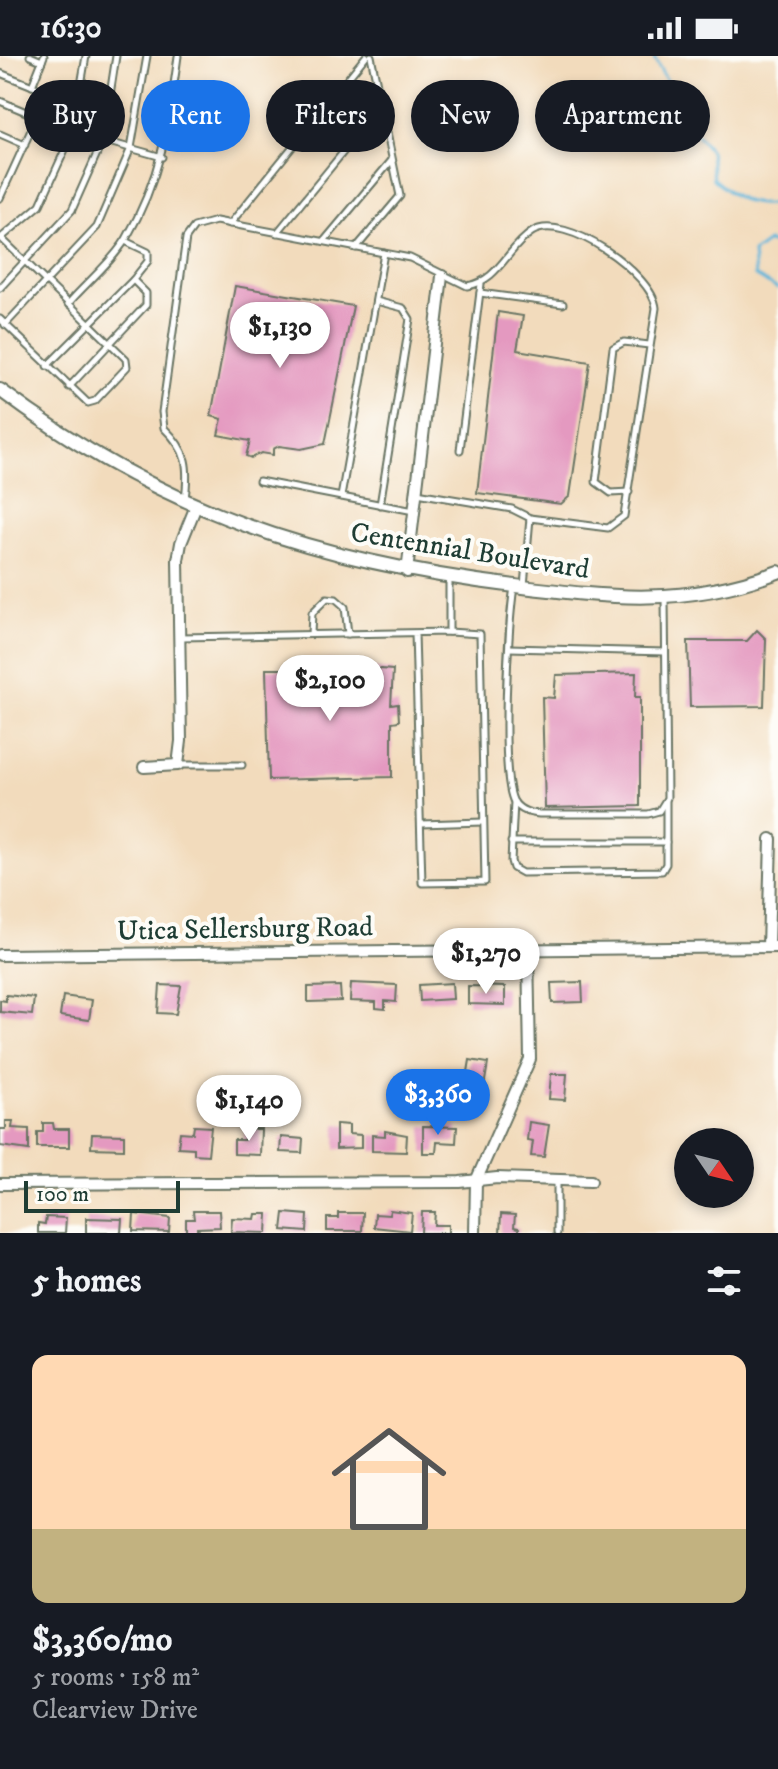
<!DOCTYPE html>
<html lang="en">
<head>
<meta charset="utf-8">
<style>
  body { margin:0; font-family:"IM FELL DW Pica",serif; background:#242831; color:#f1f3f6; height:100vh; display:flex; flex-direction:column; font-size:30px; white-space:nowrap }
  * { box-sizing:border-box; margin:0 }
  p { font-size:26px; color:#9ea1a6 }
  .icon { flex:none; width:44px; height:44px; fill:none; stroke:currentColor; stroke-width:2; stroke-linecap:round; stroke-linejoin:round }
  .map { position:relative; height:1177px; overflow:hidden }
  .panel { display:flex; flex-direction:column; background:#171b24; flex:1 }
  .panel>* { flex:none }
  .hud { position:absolute; left:24px; top:24px; width:730px; height:72px; display:flex; gap:16px }
  .needle { width:52px; rotate:125deg }
  .fabs { position:absolute; left:674px; top:1072px; display:grid; gap:16px }
  .fabs a { display:grid; place-items:center; width:80px; height:80px; border-radius:50%; background:#171b24; box-shadow:0 4px 12px #0003; font-size:40px }
  .scale { position:absolute; left:24px; bottom:20px; width:156px; box-sizing:border-box; padding-left:8px; border:4px solid #1f3d34; border-top:0; font-size:22px; line-height:28px; white-space:nowrap; color:#1f3d34; -webkit-text-stroke:6px #fdfcf7; paint-order:stroke }
  .price { position:absolute; translate:-50% -68px; padding:0 18px; border-radius:28px; background:#fff; color:#222; font-size:26px; line-height:52px; filter:drop-shadow(0 2px 4px #0008) }
  .price::after { content:''; position:absolute; left:50%; top:48px; width:24px; height:18px; margin-left:-12px; background:inherit; clip-path:polygon(0 0,100% 0,50% 100%) }
  .price.current { background:#1a73e8; color:#fff }
  ul { padding:0; list-style:none }
  li { display:grid; align-content:center; gap:16px; height:424px; padding:0 32px }
  li span { display:grid; place-items:center; height:248px; border-radius:16px; color:#555 }
  li>.icon { margin-inline-start:auto }
  span .icon { width:144px; height:144px; fill:#fffc; stroke-width:1 }
  li b { font-size:34px }
  h2 { display:flex; justify-content:space-between; align-items:center; height:96px; padding:0 32px; font-size:34px }
  .tag { padding:0 28px; border-radius:36px; background:#171b24; box-shadow:0 4px 12px #0003; font-size:28px; line-height:72px }
  .tag.current { background:#1a73e8; color:#fff }
  .status { display:flex; justify-content:space-between; align-items:center; height:56px; padding:0 40px; background:#171b24; direction:ltr }
  .status svg { height:22px; fill:currentColor }
  .map>svg:first-child { display:block }
  .lines { fill:none; stroke-linecap:round; stroke-linejoin:round }
  .stream { stroke:#5db5da; stroke-width:3 }
  .building { fill:#e499c0 }
  .service-casing { stroke:#697464; stroke-width:9 }
  .minor-casing { stroke:#697464; stroke-width:14 }
  .tertiary-casing { stroke:#697464; stroke-width:16 }
  .service { stroke:#fff; stroke-width:5 }
  .minor { stroke:#fff; stroke-width:10 }
  .tertiary { stroke:#fff; stroke-width:12 }
  .labels { text-anchor:middle; dominant-baseline:central; stroke-width:8; stroke-linejoin:round; paint-order:stroke }
  .street-label { font-size:28px; fill:#1f3d34; stroke:#fdfcf7 }
</style>
</head>
<body>
<div class="status"><b>16:30</b><svg viewBox="0 0 49 12"><path d="M0 12V9h3v3zM5 12V6h3v6zM10 12V3h3v9zM15 12V0h3v12zM26 1h20v11H26zM47 4h2v5h-2z"/></svg></div>
<div class="map">
<svg width="778" height="1177" viewBox="0 0 778 1177">
  <rect width="100%" height="100%" fill="#fdfcf7"/>
  <filter id="ink" filterUnits="userSpaceOnUse"><feTurbulence type="fractalNoise" baseFrequency=".0125" numOctaves="2"/><feDisplacementMap in="SourceGraphic" scale="16" xChannelSelector="R" yChannelSelector="G"/><feConvolveMatrix kernelMatrix="1 2 1 2 8 2 1 2 1" color-interpolation-filters="sRGB"/></filter>
  <filter id="wash" filterUnits="userSpaceOnUse"><feTurbulence type="fractalNoise" baseFrequency=".006" numOctaves="4" result="noise"/><feDisplacementMap in="SourceGraphic" scale="32" xChannelSelector="R" yChannelSelector="G"/><feGaussianBlur stdDeviation="1.8" result="paint"/><feColorMatrix in="noise" values="0 0 0 0 0 0 0 0 0 0 0 0 0 0 0 0 0 1.4 0 .05"/><feComposite in="paint" operator="in"/></filter>
  <g filter="url(#wash)">
    <rect width="100%" height="100%" fill="#f2dbbc"/>
    <g class="lines">
      <g class="stream">
        <path d="M 653,0 L 695,76 L 710,95 L 713,123 C 735,142 749,152 778,147"/>
        <path d="M 778,189 L 768,186 L 753,197 L 755,220 L 778,233"/>
      </g>
    </g>
    <g id="blocks">
      <g class="building">
        <path d="M 235,230 L 353,250 L 325,388 L 301,393 L 279,390 L 273,393 L 273,399 L 261,397 L 251,402 L 246,400 L 250,385 L 218,379 L 222,363 L 211,360 Z"/>
        <path d="M 498,256 L 523,260 L 517,294 L 590,306 L 570,440 L 561,448 L 477,437 Z"/>
        <path d="M 757,574 L 766,583 L 764,650 L 690,651 L 688,585 L 747,585 Z"/>
        <path d="M 322,604 L 334,605 L 341,610 L 393,614 L 391,649 L 398,648 L 399,665 L 392,666 L 392,721 L 269,724 L 266,613 L 317,613 Z"/>
        <path d="M 636,617 L 635,641 L 640,641 L 640,750 L 545,752 L 542,641 L 554,642 L 556,619 Z"/>
        <path d="M 582,926 L 583,946 L 552,947 L 551,927 Z"/>
        <path d="M 351,927 L 397,929 L 396,946 L 385,945 L 385,953 L 376,952 L 376,946 L 350,945 Z"/>
        <path d="M 452,927 L 453,943 L 420,945 L 419,929 Z"/>
        <path d="M 160,929 L 181,930 L 176,958 L 158,957 Z"/>
        <path d="M 340,930 L 341,945 L 308,946 L 308,931 Z"/>
        <path d="M 468,930 L 505,931 L 505,949 L 468,948 Z"/>
        <path d="M 6,939 L 34,942 L 32,959 L 0,956 L 0,944 L 6,945 Z"/>
        <path d="M 63,940 L 92,944 L 89,964 L 60,960 Z"/>
        <path d="M 470,1004 L 488,1007 L 484,1031 L 466,1028 Z"/>
        <path d="M 551,1018 L 567,1018 L 565,1044 L 549,1043 Z"/>
        <path d="M 6,1065 L 13,1065 L 12,1072 L 29,1073 L 29,1094 L 0,1090 L 0,1073 L 6,1073 Z"/>
        <path d="M 529,1066 L 549,1069 L 544,1101 L 531,1100 L 533,1085 L 527,1084 Z"/>
        <path d="M 43,1067 L 53,1067 L 54,1073 L 69,1073 L 69,1091 L 37,1091 L 37,1076 L 43,1076 Z"/>
        <path d="M 336,1068 L 349,1069 L 349,1078 L 361,1079 L 361,1092 L 336,1093 Z"/>
        <path d="M 194,1070 L 211,1071 L 208,1099 L 194,1098 L 194,1092 L 178,1091 L 180,1076 L 193,1077 Z"/>
        <path d="M 423,1070 L 457,1071 L 456,1087 L 437,1086 L 436,1097 L 423,1097 Z"/>
        <path d="M 245,1073 L 261,1073 L 260,1099 L 234,1098 L 234,1084 L 244,1084 Z"/>
        <path d="M 385,1075 L 407,1079 L 406,1096 L 372,1095 L 372,1079 L 385,1080 Z"/>
        <path d="M 92,1078 L 124,1079 L 124,1093 L 91,1092 Z"/>
        <path d="M 281,1081 L 303,1083 L 302,1097 L 280,1096 Z"/>
        <path d="M 390,1154 L 412,1157 L 410,1175 L 374,1171 L 375,1158 L 389,1159 Z"/>
        <path d="M 193,1155 L 219,1155 L 220,1171 L 197,1172 L 197,1177 L 186,1177 L 186,1163 L 194,1163 Z"/>
        <path d="M 422,1156 L 435,1156 L 434,1169 L 448,1169 L 448,1177 L 421,1177 Z"/>
        <path d="M 284,1157 L 308,1159 L 307,1176 L 282,1174 Z"/>
        <path d="M 338,1157 L 363,1157 L 362,1175 L 327,1175 L 327,1162 L 338,1162 Z"/>
        <path d="M 134,1158 L 170,1162 L 169,1176 L 133,1175 Z"/>
        <path d="M 256,1158 L 268,1158 L 267,1177 L 231,1176 L 232,1162 L 255,1163 Z"/>
        <path d="M 501,1158 L 515,1159 L 514,1171 L 519,1172 L 519,1177 L 500,1177 Z"/>
        <path d="M 46,1161 L 66,1162 L 65,1177 L 38,1177 L 38,1167 L 45,1168 Z"/>
        <path d="M 86,1162 L 122,1163 L 121,1177 L 86,1177 Z"/>
      </g>
    </g>
  </g>
  <g filter="url(#ink)">
    <use href="#blocks" fill-opacity="0" stroke="#697464" stroke-width="2"/>
    <g class="lines">
      <g class="service-casing">
        <g id="service">
          <path d="M 30,0 L 42,5 L 44,0"/>
          <path d="M 0,17 L 78,48"/>
          <path d="M 32,30 L 42,5"/>
          <path d="M 0,45 L 73,76 L 162,101"/>
          <path d="M 0,78 L 25,89"/>
          <path d="M 0,142 L 37,61"/>
          <path d="M 230,168 L 366,0"/>
          <path d="M 277,177 L 381,50"/>
          <path d="M 324,185 L 392,104"/>
          <path d="M 356,192 L 400,140 L 371,0"/>
          <path d="M 0,232 L 72,154 L 103,84 L 116,0"/>
          <path d="M 480,237 L 563,248"/>
          <path d="M 376,245 L 403,252 L 410,263 L 380,449"/>
          <path d="M 68,248 C 86,227 112,206 126,183 C 161,123 169,67 178,0"/>
          <path d="M 0,263 L 88,347 L 95,345 L 127,311 L 126,303 L 1,182 L 40,149 L 73,76 L 86,0"/>
          <path d="M 5,269 L 97,171 L 131,92 L 147,0"/>
          <path d="M 47,310 L 133,224"/>
          <path d="M 69,331 L 146,249 L 146,237 L 133,224 L 148,205 L 148,196 L 125,185"/>
          <path d="M 460,394 L 481,228"/>
          <path d="M 259,425 L 414,455"/>
          <path d="M 629,436 L 611,437 L 596,426 L 613,292 L 624,286 L 649,289"/>
          <path d="M 417,437 L 512,453 L 530,462"/>
          <path d="M 341,441 L 384,197"/>
          <path d="M 185,443 C 189,411 188,395 164,372 L 162,356 L 186,182 L 194,171 L 216,165 L 410,202 L 467,230 C 499,225 507,192 532,176 C 564,155 653,218 656,252 L 624,460 L 608,472 L 530,462 L 524,530"/>
          <path d="M 514,531 C 508,568 500,713 513,744 C 518,754 528,757 539,758 L 648,758 L 659,755 L 667,742 L 665,542"/>
          <path d="M 449,576 L 449,522"/>
          <path d="M 311,578 L 312,557 L 327,542 L 336,543 L 345,551 L 348,578"/>
          <path d="M 181,581 L 449,576 L 480,578 L 485,826 L 422,827 L 415,577"/>
          <path d="M 509,592 L 665,596"/>
          <path d="M 179,709 L 242,709"/>
          <path d="M 514,746 L 511,805 L 513,812 L 522,817 L 662,815 L 666,808 L 666,745"/>
          <path d="M 421,768 L 483,766"/>
          <path d="M 511,786 L 666,786"/>
          <path d="M 557,1177 L 557,1126"/>
        </g>
      </g>
      <g class="minor-casing">
        <g id="minor">
          <path d="M 407,516 L 442,220"/>
          <path d="M 144,711 L 178,709 L 181,685 L 178,504 L 181,487 L 196,450"/>
          <path d="M 768,891 L 771,783"/>
          <path d="M 0,899 L 778,891"/>
          <path d="M 0,1128 L 460,1126 L 497,1122 L 591,1125"/>
          <path d="M 475,1177 L 476,1125 L 530,1003 L 528,894"/>
        </g>
      </g>
      <g class="tertiary-casing">
        <path id="tertiary" d="M 0,334 C 161,455 317,506 515,530 C 612,542 684,551 778,516"/>
      </g>
      <use href="#service" class="service"/>
      <use href="#minor" class="minor"/>
      <use href="#tertiary" class="tertiary"/>
    </g>
  </g>
  <g class="labels">
    <g class="street-label">
      <text transform="translate(470 495) rotate(9)">Centennial Boulevard</text>
      <text transform="translate(245 873) rotate(-1)">Utica Sellersburg Road</text>
    </g>
  </g>
</svg>
<div class="fabs">
<a><svg class="needle" viewBox="-14 -14 28 28"><path d="M0-13l5 13h-10z" fill="#e53935"/><path d="M0 13l5-13h-10z" fill="#9ea1a6"/></svg></a>
</div>
<div class="scale">100 m</div>
<b class="price" style="left:280px;top:314px">$1,130</b>
<b class="price" style="left:330px;top:667px">$2,100</b>
<b class="price" style="left:486px;top:940px">$1,270</b>
<b class="price current" style="left:438px;top:1081px">$3,360</b>
<b class="price" style="left:249px;top:1087px">$1,140</b>
<div class="hud">
<a class="tag">Buy</a>
<a class="tag current">Rent</a>
<a class="tag">Filters</a>
<a class="tag">New</a>
<a class="tag">Apartment</a>
</div>
</div>
<section class="panel">
<h2>5 homes<svg class="icon" aria-label="filters" viewBox="0 0 24 24"><path d="M4 7h16M4 17h16"/><circle cx="9" cy="7" r="2"/><circle cx="15" cy="17" r="2"/></svg></h2>
<ul>
<li><span style="background:linear-gradient(#ffd9b3 70%,#c2b280 0)"><svg class="icon" aria-label="home" viewBox="0 0 24 24"><path d="M3 11l9-7 9 7M6 9v11h12V9"/></svg></span><div><b>$3,360/mo</b><p>5 rooms · 158 m²</p><p>Clearview Drive</p></div></li>
</ul>
</section>
</body>
</html>
